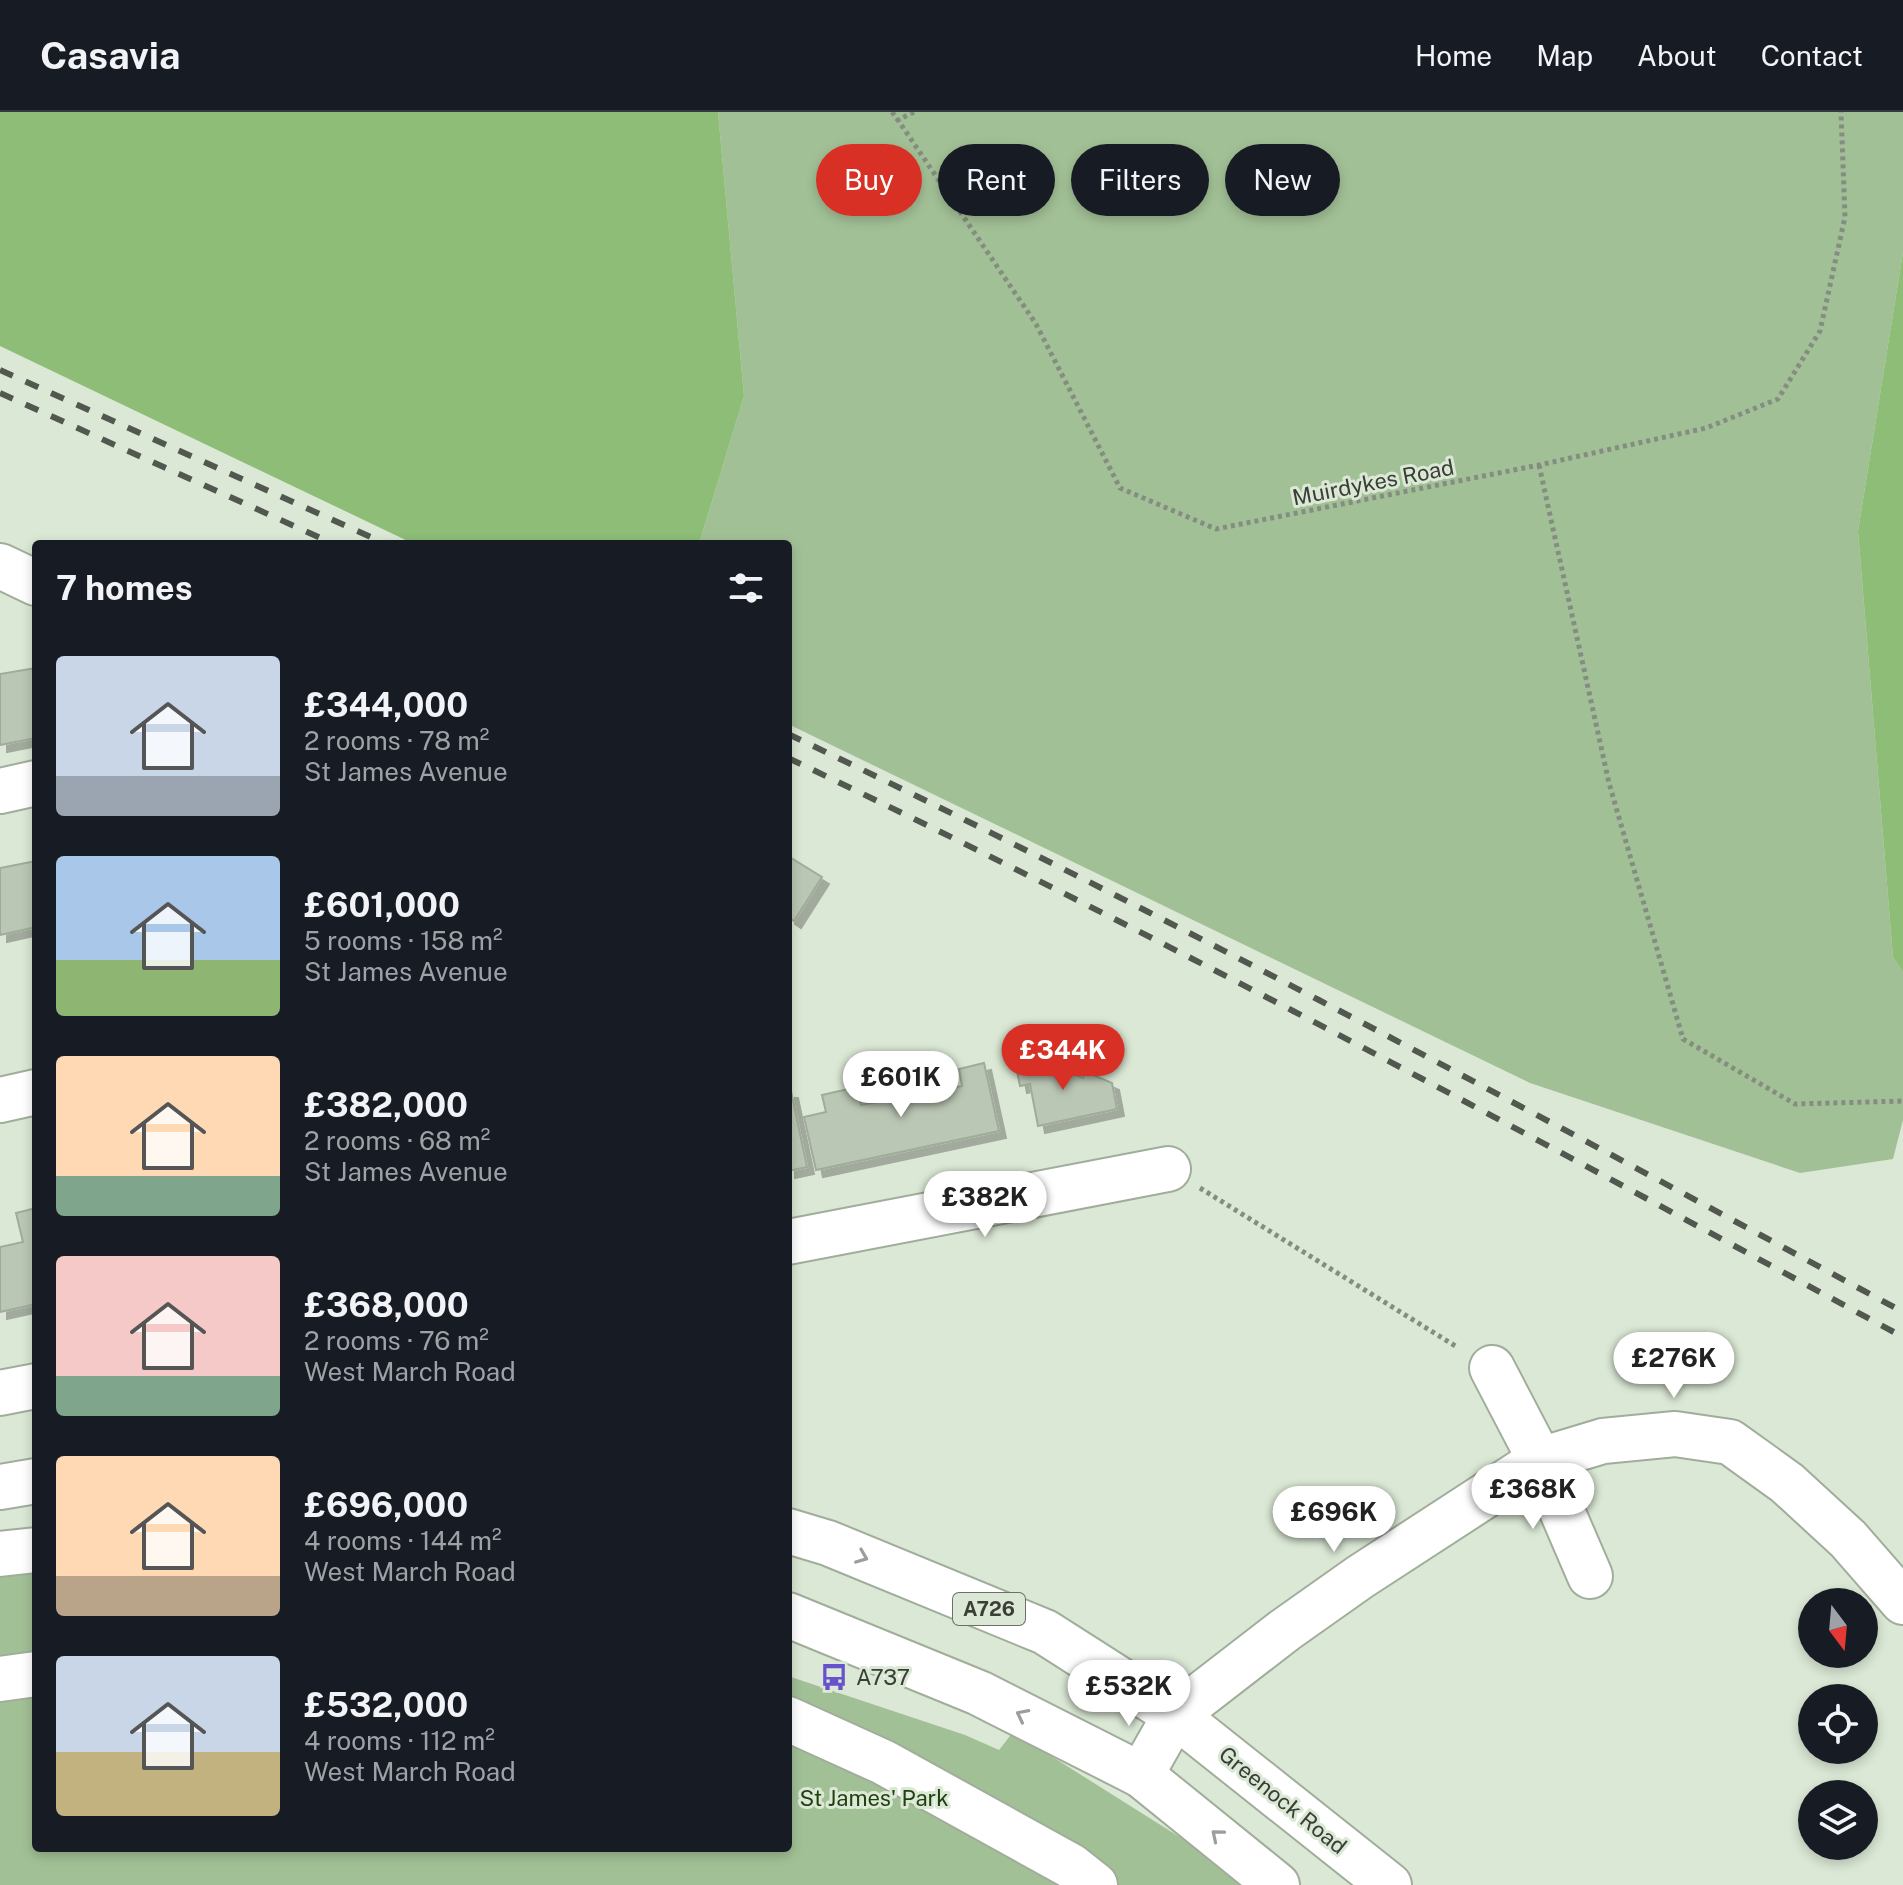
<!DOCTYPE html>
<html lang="en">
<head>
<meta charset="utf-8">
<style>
  body { margin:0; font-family:"Public Sans",sans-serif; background:#20242c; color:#f1f3f6; height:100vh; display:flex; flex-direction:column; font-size:30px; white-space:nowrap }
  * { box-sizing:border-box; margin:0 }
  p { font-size:26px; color:#9ea1a6 }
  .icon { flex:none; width:44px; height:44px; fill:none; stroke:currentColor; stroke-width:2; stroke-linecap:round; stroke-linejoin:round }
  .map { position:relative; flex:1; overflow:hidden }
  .side { position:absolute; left:32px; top:428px; width:760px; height:1312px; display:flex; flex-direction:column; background:#171b24; border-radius:8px; box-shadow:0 4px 12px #0003 }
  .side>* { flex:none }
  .guide { position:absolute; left:816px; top:32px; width:760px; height:72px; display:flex; gap:16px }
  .needle { width:52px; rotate:164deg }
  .buttons { position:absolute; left:1798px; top:1476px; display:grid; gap:16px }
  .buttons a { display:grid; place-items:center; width:80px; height:80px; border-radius:50%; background:#171b24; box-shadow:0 4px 12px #0003; font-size:40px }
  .price { position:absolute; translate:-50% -68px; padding:0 18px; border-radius:28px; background:#fff; color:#222; font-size:26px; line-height:52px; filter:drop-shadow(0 2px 4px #0008) }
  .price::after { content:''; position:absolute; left:50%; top:48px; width:24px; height:18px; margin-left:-12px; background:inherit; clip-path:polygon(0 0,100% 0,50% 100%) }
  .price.active { background:#d93025; color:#fff }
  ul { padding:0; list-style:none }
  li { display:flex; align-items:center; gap:24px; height:200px; padding:0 24px }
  li span { display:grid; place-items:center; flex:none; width:224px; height:160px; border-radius:8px; color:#555 }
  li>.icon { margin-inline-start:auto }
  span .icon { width:96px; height:96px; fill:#fffc; stroke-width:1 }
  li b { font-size:34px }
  h2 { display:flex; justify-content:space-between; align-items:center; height:96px; padding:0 24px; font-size:34px }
  .tag { padding:0 28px; border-radius:36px; background:#171b24; box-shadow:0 4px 12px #0003; font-size:28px; line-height:72px }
  .tag.active { background:#d93025; color:#fff }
  header { display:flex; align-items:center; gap:48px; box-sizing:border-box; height:112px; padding:0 40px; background:#171b24; border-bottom:2px solid #363941 }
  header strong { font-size:38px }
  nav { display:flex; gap:44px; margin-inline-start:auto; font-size:28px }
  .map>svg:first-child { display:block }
  .green { fill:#a2c096 }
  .forest { fill:#8dbd77 }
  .building { fill:#bbc7b5; stroke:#a0ac9a; stroke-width:2; filter:url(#shadow) }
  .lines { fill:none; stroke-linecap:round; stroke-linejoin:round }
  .minor-casing { stroke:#a1ad9b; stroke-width:48 }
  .major-casing { stroke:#a1ad9b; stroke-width:48 }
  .path { stroke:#858d81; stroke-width:5; stroke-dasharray:4 4; stroke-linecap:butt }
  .minor { stroke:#fff; stroke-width:44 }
  .major { stroke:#fff; stroke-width:44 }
  .rail { stroke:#52584f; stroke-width:6; stroke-dasharray:14 14; stroke-linecap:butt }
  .oneway { stroke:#9c9e9b }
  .labels { text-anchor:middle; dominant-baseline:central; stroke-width:6; stroke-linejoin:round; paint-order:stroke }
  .shield { fill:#dbe8d5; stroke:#6a7166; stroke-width:2 }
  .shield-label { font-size:20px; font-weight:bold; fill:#393e37 }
  .street-label { font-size:22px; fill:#393e37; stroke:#dbe8d5 }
  .poi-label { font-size:22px; fill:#393e37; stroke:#dbe8d5; text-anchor:start }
  .park-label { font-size:22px; fill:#21400f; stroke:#dbe8d5 }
</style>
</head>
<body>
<header>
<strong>Casavia</strong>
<nav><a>Home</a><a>Map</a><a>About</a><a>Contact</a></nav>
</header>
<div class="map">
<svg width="1903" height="1773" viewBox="0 0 1903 1773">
  <defs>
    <filter id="shadow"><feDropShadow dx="7" dy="7" stdDeviation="0" flood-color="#0004"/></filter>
  </defs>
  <rect width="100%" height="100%" fill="#dbe8d5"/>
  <g class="green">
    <path d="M 718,0 L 1903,0 L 1903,140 L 1858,419 L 1893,845 L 1903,860 L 1903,1008 L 1893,1047 L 1800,1061 L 1530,971 L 788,612 L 788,432 L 699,432 L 744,284 Z"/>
    <path d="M 36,1458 L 36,1736 L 788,1736 L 788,1564 L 965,1623 L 999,1638 L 1013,1620 L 1186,1729 L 1240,1773 L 0,1773 L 0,1464 Z"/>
  </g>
  <g class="forest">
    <path d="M 0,0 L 718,0 L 744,284 L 699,432 L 414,432 L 0,234 Z"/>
    <path d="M 1903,140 L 1903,860 L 1893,845 L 1858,419 Z"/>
  </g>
  <g class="building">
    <path d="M 36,556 L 36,626 L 0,633 L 0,562 Z"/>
    <path d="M 788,744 L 822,765 L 794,809 L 788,805 Z"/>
    <path d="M 36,749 L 36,815 L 0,823 L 0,756 Z"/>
    <path d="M 1024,942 L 1083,966 L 1086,960 L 1112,971 L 1117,997 L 1038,1014 L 1030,972 L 1020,974 L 1014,944 Z"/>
    <path d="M 984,951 L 999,1019 L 816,1058 L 804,1005 L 826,1000 L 822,983 L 857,975 L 861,993 L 897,986 L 894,969 L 928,962 L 932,980 L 962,974 L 959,957 Z"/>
    <path d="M 788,979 L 791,979 L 807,1055 L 788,1059 Z"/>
    <path d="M 36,1096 L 36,1192 L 0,1200 L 0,1135 L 23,1130 L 16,1101 Z"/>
  </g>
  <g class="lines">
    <g class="minor-casing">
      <g id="minor">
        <path d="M 0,454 L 36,471"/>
        <path d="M 0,679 L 36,671"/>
        <path d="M 0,988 L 36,980"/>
        <path d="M 788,1130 L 1168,1057"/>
        <path d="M 1492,1256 L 1540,1348 L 1590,1464"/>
        <path d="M 0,1281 L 36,1274"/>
        <path d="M 0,1567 L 36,1562"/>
        <path d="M 788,1607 L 883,1650 L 1071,1754 L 1095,1773"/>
        <path d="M 1141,1663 L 1175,1603 L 1285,1518 L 1360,1465 L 1540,1348 L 1603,1329 L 1675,1322 L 1730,1330 L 1787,1371 L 1848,1427 L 1903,1490"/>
      </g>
    </g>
    <g class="major-casing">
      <g id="major">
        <path d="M 0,1375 L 36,1369"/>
        <path d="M 788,1419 L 828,1431 L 1045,1520 L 1175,1603 L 1389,1773"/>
        <path d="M 0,1442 L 36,1438"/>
        <path d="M 788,1503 L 979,1581 L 1141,1663 L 1277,1773"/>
      </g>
    </g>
    <g class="path">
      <path d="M 892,0 L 898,8"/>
      <path d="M 914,0 L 898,8 L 1036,212 L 1120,376 L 1216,417 L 1539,353 L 1706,316 L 1778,287 L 1820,219 L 1845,105 L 1841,0"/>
      <path d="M 1539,353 L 1609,671 L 1683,927 L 1795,992 L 1903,989"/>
      <path d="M 1200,1076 L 1457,1235"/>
    </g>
    <use href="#minor" class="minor"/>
    <use href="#major" class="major"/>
    <g class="rail">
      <path d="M 0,258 L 386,432"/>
      <path d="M 0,281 L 334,432"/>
      <path d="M 788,622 C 1166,802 1535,1001 1903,1200"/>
      <path d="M 788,646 C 1166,826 1535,1026 1903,1225"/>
    </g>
  </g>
  <defs><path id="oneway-chevron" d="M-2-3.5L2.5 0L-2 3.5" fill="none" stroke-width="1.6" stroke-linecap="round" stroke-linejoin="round" transform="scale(2)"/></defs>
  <g class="oneway">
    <use href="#oneway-chevron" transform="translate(862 1445) rotate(22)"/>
    <use href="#oneway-chevron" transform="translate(1022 1603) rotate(-153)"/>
    <use href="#oneway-chevron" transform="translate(1217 1723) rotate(-140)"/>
  </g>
  <defs>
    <g id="bus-bare" transform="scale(2.16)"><path d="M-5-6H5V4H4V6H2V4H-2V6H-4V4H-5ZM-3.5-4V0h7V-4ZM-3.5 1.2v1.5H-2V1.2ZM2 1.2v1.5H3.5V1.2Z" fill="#6652cb" stroke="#dbe8d5" stroke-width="2.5" paint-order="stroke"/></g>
  </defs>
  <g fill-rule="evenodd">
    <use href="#bus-bare" x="834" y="1565"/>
  </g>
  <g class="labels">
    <rect class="shield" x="953" y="1481" width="72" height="32" rx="6"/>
    <g class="shield-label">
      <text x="989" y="1497">A726</text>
    </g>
    <g class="street-label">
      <text transform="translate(1373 370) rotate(-11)">Muirdykes Road</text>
      <text transform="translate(1283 1688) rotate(39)">Greenock Road</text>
    </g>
    <g class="poi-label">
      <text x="856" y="1565">A737</text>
    </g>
    <g class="park-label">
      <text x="874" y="1686">St James' Park</text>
    </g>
  </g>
</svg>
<div class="buttons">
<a><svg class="needle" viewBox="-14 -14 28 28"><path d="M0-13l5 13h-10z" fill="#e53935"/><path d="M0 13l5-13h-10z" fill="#9ea1a6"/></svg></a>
<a><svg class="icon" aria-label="locate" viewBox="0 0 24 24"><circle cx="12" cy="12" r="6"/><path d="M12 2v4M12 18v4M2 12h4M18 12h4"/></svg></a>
<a><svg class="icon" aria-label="layers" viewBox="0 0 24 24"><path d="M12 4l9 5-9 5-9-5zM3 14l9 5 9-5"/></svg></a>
</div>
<b class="price active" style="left:1063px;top:980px">£344K</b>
<b class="price" style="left:901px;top:1007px">£601K</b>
<b class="price" style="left:985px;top:1127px">£382K</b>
<b class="price" style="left:1674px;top:1288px">£276K</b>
<b class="price" style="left:1533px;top:1419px">£368K</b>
<b class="price" style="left:1334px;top:1442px">£696K</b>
<b class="price" style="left:1129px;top:1616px">£532K</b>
<div class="guide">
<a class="tag active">Buy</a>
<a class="tag">Rent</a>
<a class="tag">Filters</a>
<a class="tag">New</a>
</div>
<section class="side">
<h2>7 homes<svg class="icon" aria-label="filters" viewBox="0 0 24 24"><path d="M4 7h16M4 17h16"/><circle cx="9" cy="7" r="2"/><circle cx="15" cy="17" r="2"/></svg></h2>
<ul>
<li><span style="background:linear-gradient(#c9d6e8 75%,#9aa5b1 0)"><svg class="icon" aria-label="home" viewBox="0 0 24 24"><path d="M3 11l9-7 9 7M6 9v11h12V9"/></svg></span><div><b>£344,000</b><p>2 rooms · 78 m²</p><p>St James Avenue</p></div></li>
<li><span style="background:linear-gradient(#a9c7e8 65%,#8fb573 0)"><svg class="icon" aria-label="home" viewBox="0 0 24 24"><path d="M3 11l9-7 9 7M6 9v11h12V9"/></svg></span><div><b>£601,000</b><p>5 rooms · 158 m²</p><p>St James Avenue</p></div></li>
<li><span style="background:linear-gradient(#ffd9b3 75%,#7fa58c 0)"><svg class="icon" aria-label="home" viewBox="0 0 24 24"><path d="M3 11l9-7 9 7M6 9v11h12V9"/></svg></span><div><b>£382,000</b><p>2 rooms · 68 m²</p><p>St James Avenue</p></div></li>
<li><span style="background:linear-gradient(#f6c9c9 75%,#7fa58c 0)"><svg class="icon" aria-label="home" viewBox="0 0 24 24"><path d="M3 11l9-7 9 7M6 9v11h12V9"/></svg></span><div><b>£368,000</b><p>2 rooms · 76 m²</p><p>West March Road</p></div></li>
<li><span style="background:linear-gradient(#ffd9b3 75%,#b9a48a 0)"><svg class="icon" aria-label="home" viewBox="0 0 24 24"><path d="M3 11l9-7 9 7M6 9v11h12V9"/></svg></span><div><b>£696,000</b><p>4 rooms · 144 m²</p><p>West March Road</p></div></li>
<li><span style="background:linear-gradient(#c9d6e8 60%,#c2b280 0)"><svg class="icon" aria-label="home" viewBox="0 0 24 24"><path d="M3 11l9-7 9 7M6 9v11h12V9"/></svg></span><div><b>£532,000</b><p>4 rooms · 112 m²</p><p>West March Road</p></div></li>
</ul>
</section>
</div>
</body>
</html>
